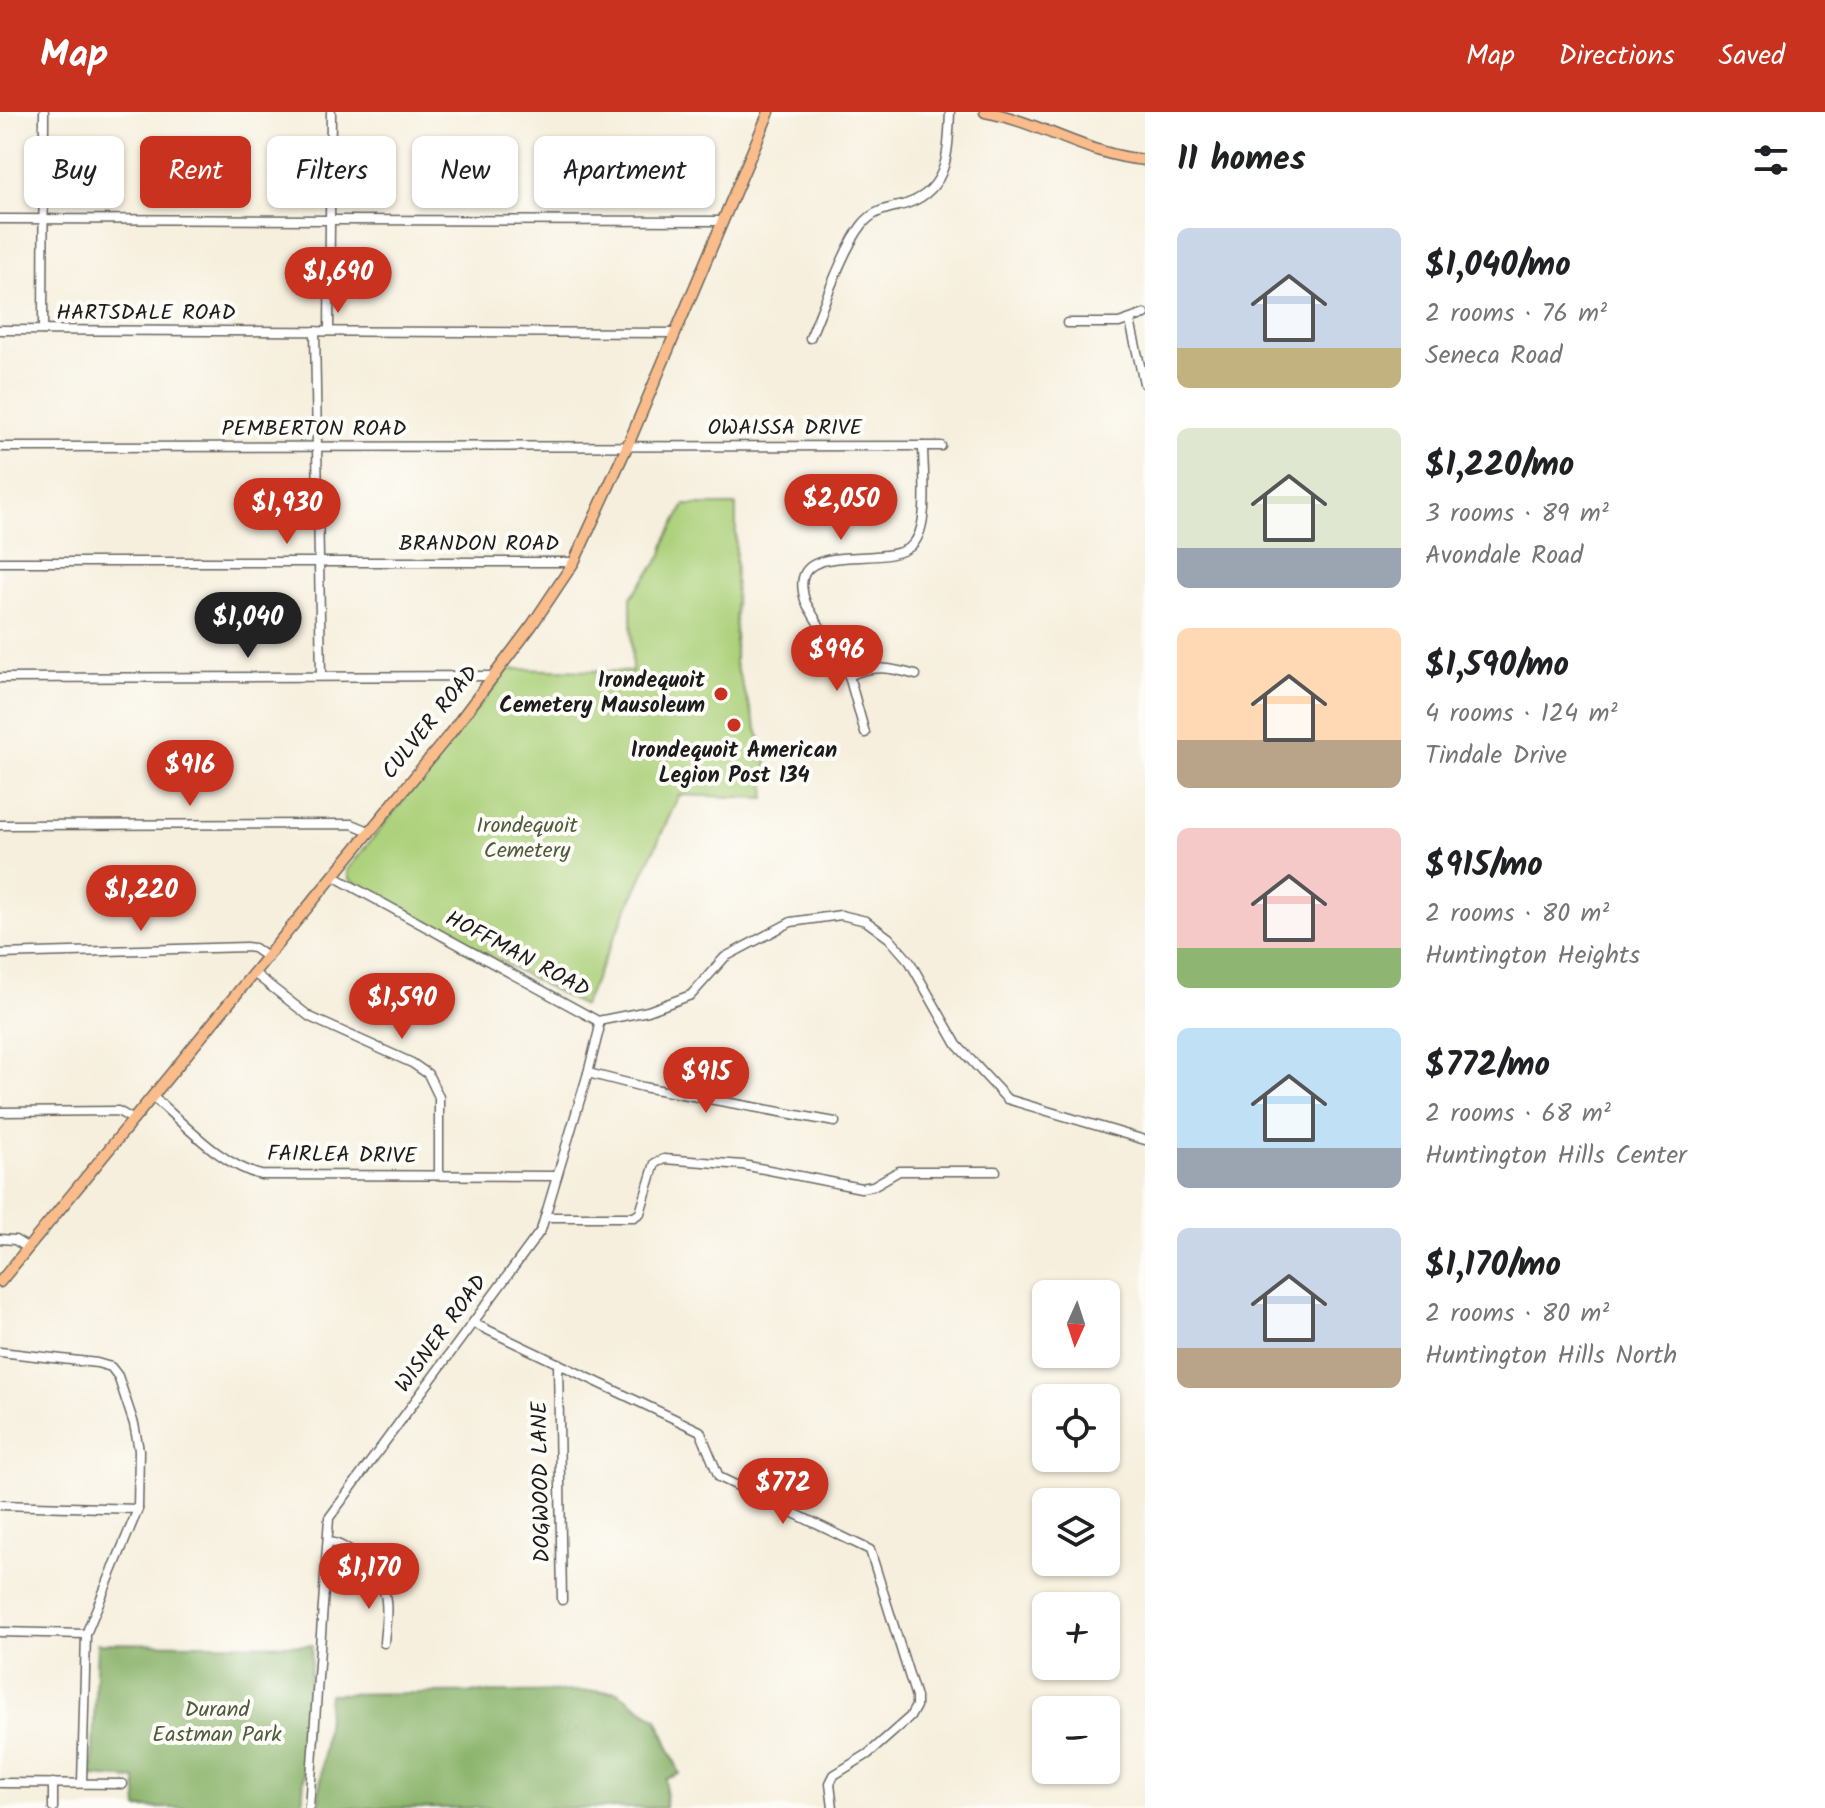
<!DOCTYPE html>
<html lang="en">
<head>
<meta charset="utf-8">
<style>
  body { margin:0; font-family:Kalam,sans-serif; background:#f2f2f2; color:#202124; height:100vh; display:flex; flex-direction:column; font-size:30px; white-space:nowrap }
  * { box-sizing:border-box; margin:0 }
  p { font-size:26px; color:#757577 }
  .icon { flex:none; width:44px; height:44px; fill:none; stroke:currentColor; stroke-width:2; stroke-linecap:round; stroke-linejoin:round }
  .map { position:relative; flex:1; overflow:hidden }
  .panel { display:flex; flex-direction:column; background:#fff; width:680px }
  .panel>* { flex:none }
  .guide { position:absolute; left:24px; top:24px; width:760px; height:72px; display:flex; gap:16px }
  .needle { width:52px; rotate:183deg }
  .controls { position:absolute; left:1032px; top:1168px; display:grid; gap:16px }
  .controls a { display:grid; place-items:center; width:88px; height:88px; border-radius:12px; background:#fff; box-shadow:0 2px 6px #0004; font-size:40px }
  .price { position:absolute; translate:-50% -68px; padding:0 18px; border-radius:28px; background:#c8321e; color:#fff; font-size:26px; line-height:52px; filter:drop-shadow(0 2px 4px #0008) }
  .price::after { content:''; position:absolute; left:50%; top:48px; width:24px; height:18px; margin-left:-12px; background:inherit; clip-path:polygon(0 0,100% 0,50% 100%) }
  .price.on { background:#222; color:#fff }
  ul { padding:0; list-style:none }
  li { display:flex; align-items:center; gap:24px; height:200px; padding:0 32px }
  li span { display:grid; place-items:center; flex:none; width:224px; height:160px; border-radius:12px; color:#555 }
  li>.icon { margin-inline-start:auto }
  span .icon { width:96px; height:96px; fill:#fffc; stroke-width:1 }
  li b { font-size:34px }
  h2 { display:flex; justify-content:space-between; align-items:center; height:96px; padding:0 32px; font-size:34px }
  .chip { padding:0 28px; border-radius:12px; background:#fff; box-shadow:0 2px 6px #0004; font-size:28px; line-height:72px }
  .chip.on { background:#c8321e; color:#fff }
  header { display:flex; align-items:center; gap:48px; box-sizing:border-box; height:112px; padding:0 40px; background:#c8321e; color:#fff }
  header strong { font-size:38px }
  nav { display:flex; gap:44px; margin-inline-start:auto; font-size:28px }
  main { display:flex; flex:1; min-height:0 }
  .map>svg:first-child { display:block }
  .green { fill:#add17b; stroke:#64764c; stroke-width:2 }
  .forest { fill:#8ab36b; stroke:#536844; stroke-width:2 }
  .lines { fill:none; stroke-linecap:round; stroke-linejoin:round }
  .minor-casing { stroke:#686660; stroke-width:11 }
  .major-casing { stroke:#686660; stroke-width:13 }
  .minor { stroke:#fff; stroke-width:8 }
  .major { stroke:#f9bc8a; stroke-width:10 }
  .poi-dot { fill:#c8321e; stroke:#fdfcf7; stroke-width:3 }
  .labels { text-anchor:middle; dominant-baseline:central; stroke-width:8; stroke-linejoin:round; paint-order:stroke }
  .street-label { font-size:22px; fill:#1c1c1c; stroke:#fdfcf7 }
  .poi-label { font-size:22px; font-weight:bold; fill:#1c1c1c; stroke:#fdfcf7; text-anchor:end }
  .park-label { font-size:22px; fill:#4f5b3d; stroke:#fdfcf7 }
</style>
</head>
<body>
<header>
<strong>Map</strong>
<nav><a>Map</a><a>Directions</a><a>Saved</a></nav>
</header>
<main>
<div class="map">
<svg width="1145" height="1696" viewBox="0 0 1145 1696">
  <rect width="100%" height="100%" fill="#fdfcf7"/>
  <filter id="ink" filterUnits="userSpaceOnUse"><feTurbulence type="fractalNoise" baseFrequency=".0125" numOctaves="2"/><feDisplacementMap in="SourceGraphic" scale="16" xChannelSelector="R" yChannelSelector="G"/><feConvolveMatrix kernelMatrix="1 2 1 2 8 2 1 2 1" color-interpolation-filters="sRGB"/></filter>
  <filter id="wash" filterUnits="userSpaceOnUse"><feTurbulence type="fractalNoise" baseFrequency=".006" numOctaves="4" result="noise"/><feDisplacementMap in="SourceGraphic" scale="32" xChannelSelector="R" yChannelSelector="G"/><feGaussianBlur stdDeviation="1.8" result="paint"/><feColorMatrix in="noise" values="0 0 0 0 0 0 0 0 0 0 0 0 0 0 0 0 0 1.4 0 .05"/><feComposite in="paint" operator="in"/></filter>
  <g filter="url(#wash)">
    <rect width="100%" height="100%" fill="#f6efdd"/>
    <path class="green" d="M 685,393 L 736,393 L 735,551 L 767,647 L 765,686 L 679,683 L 583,894 L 355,771 L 349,767 L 347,758 L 509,557 L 632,560 L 631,485 L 661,445 L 667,426 Z"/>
    <g class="forest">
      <path d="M 97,1531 L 312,1533 L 302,1696 L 138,1696 L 136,1667 L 92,1664 Z"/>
      <path d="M 616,1579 L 657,1607 L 680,1662 L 666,1667 L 665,1696 L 318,1696 L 329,1582 Z"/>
    </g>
  </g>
  <g filter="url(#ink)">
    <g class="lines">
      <g class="minor-casing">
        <g id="minor">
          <path d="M 0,107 L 723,109"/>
          <path d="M 1130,209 L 1144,271"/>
          <path d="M 1067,211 L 1119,211 L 1145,202"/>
          <path d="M 0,218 L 676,221"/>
          <path d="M 43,218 L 44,0"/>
          <path d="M 315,219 L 321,563"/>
          <path d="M 329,219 L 331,0"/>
          <path d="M 810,226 C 823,196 843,137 862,113 C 872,100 884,97 899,94 C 949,82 948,42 950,0"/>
          <path d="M 0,335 L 941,334"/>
          <path d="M 0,450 L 574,450"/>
          <path d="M 849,564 C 873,552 891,556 916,563"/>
          <path d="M 0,566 L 495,564"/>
          <path d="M 865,621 L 849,564 L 806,491 C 781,420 890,462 914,431 C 930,411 923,359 923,334"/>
          <path d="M 0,713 L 352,712 L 369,719"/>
          <path d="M 333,764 L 598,909 L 648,899 L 691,883 L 725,845 L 791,810 L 841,803 L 866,809 L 889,826 L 910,850 L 957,933 L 1007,987 L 1145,1028"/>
          <path d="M 0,842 L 246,835 L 254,836 L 268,846"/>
          <path d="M 255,862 L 310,905 L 412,951 L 428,962 L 439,985 L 439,1063"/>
          <path d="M 588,961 L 643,975 L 835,1010"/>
          <path d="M 153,985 C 185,1012 219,1052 261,1063 L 557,1064"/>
          <path d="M 0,1000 L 118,999 L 134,1008"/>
          <path d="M 545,1105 L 634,1105 L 640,1101 L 655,1051 L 664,1047 L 743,1053 L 861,1076 L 873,1074 L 899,1059 L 996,1059"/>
          <path d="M 0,1127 L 15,1128 L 28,1136"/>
          <path d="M 473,1211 L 700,1319 L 719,1365 L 870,1438 L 916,1585 L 916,1594 L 910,1605 L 868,1642 L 834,1663 L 830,1671 L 833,1696"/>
          <path d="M 0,1240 L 97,1251 L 111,1255 L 118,1264 L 134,1312 L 139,1338 L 138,1397 L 86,1522 L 82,1671"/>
          <path d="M 558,1251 L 562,1488"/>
          <path d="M 0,1393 L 138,1397"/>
          <path d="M 328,1430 C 346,1430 378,1461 384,1479 C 389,1495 385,1515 384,1531"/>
          <path d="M 0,1520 L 86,1522"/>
          <path d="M 0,1671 L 123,1672"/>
          <path d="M 53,1696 L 53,1671"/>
          <path d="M 309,1696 L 329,1406 L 541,1118 L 588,961 L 599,918 L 598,909"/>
        </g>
      </g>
      <g class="major-casing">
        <g id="major">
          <path d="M 985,0 C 1041,10 1086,43 1145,48"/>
          <path d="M 0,1170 L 449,623 L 532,513 L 574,450 L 630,328 L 769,0"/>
        </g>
      </g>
      <use href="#minor" class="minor"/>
      <use href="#major" class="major"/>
    </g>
  </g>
  <g class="poi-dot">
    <circle cx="721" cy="582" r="8"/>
    <circle cx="734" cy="613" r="8"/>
  </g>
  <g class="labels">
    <g class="street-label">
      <text x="146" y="201">HARTSDALE ROAD</text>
      <text x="785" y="316">OWAISSA DRIVE</text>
      <text x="314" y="317">PEMBERTON ROAD</text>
      <text x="479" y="432">BRANDON ROAD</text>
      <text transform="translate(431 611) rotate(-51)">CULVER ROAD</text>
      <text transform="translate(517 843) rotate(28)">HOFFMAN ROAD</text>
      <text transform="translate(342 1044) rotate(1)">FAIRLEA DRIVE</text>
      <text transform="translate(442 1222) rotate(-54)">WISNER ROAD</text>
      <text transform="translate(542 1370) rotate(-91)">DOGWOOD LANE</text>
    </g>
    <g class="poi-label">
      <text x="705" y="569">Irondequoit<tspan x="705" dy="25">Cemetery Mausoleum</tspan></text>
      <text x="734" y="639" text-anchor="middle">Irondequoit American<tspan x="734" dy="25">Legion Post 134</tspan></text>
    </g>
    <g class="park-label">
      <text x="527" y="714">Irondequoit<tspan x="527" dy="25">Cemetery</tspan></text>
      <text x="217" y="1598">Durand<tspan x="217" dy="25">Eastman Park</tspan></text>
    </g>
  </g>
</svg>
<div class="controls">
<a><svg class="needle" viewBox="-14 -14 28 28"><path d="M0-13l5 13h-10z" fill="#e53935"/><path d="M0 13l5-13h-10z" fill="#757577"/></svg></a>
<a><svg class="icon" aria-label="locate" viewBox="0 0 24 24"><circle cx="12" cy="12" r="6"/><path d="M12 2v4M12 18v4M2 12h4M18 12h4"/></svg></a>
<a><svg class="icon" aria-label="layers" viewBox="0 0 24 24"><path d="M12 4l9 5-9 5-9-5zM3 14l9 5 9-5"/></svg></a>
<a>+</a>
<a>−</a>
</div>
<b class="price" style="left:338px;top:203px">$1,690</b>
<b class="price" style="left:841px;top:430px">$2,050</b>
<b class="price" style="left:287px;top:434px">$1,930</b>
<b class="price on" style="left:248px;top:548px">$1,040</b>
<b class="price" style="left:837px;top:581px">$996</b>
<b class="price" style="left:190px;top:696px">$916</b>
<b class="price" style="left:141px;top:821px">$1,220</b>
<b class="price" style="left:402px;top:929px">$1,590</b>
<b class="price" style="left:706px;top:1003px">$915</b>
<b class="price" style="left:783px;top:1414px">$772</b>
<b class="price" style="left:369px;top:1499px">$1,170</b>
<div class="guide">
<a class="chip">Buy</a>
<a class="chip on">Rent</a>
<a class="chip">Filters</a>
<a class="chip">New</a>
<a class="chip">Apartment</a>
</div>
</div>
<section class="panel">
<h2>11 homes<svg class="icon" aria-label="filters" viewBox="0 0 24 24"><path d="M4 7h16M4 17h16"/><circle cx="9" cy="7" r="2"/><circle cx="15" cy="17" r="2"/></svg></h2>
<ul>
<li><span style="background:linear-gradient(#c9d6e8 75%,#c2b280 0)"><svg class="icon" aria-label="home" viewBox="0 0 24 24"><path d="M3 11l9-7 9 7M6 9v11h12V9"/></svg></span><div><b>$1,040/mo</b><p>2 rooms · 76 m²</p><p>Seneca Road</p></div></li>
<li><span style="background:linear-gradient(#dfe7d0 75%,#9aa5b1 0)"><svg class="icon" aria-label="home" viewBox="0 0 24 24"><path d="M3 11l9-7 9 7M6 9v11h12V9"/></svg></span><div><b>$1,220/mo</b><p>3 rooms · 89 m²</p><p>Avondale Road</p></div></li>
<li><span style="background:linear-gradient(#ffd9b3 70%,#b9a48a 0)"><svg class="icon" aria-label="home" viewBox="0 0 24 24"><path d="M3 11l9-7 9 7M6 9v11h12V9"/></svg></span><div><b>$1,590/mo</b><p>4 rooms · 124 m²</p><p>Tindale Drive</p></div></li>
<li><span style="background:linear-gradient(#f6c9c9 75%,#8fb573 0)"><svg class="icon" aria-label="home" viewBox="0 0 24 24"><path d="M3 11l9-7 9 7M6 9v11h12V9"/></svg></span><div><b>$915/mo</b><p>2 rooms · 80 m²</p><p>Huntington Heights</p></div></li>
<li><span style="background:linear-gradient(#bfe0f5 75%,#9aa5b1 0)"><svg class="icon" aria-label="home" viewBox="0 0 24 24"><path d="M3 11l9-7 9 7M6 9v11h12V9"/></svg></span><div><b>$772/mo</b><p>2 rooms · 68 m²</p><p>Huntington Hills Center</p></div></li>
<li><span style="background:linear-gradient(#c9d6e8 75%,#b9a48a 0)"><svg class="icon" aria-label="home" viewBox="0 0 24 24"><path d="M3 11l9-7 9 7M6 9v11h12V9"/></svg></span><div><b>$1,170/mo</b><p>2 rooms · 80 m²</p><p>Huntington Hills North</p></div></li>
</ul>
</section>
</main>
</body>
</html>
